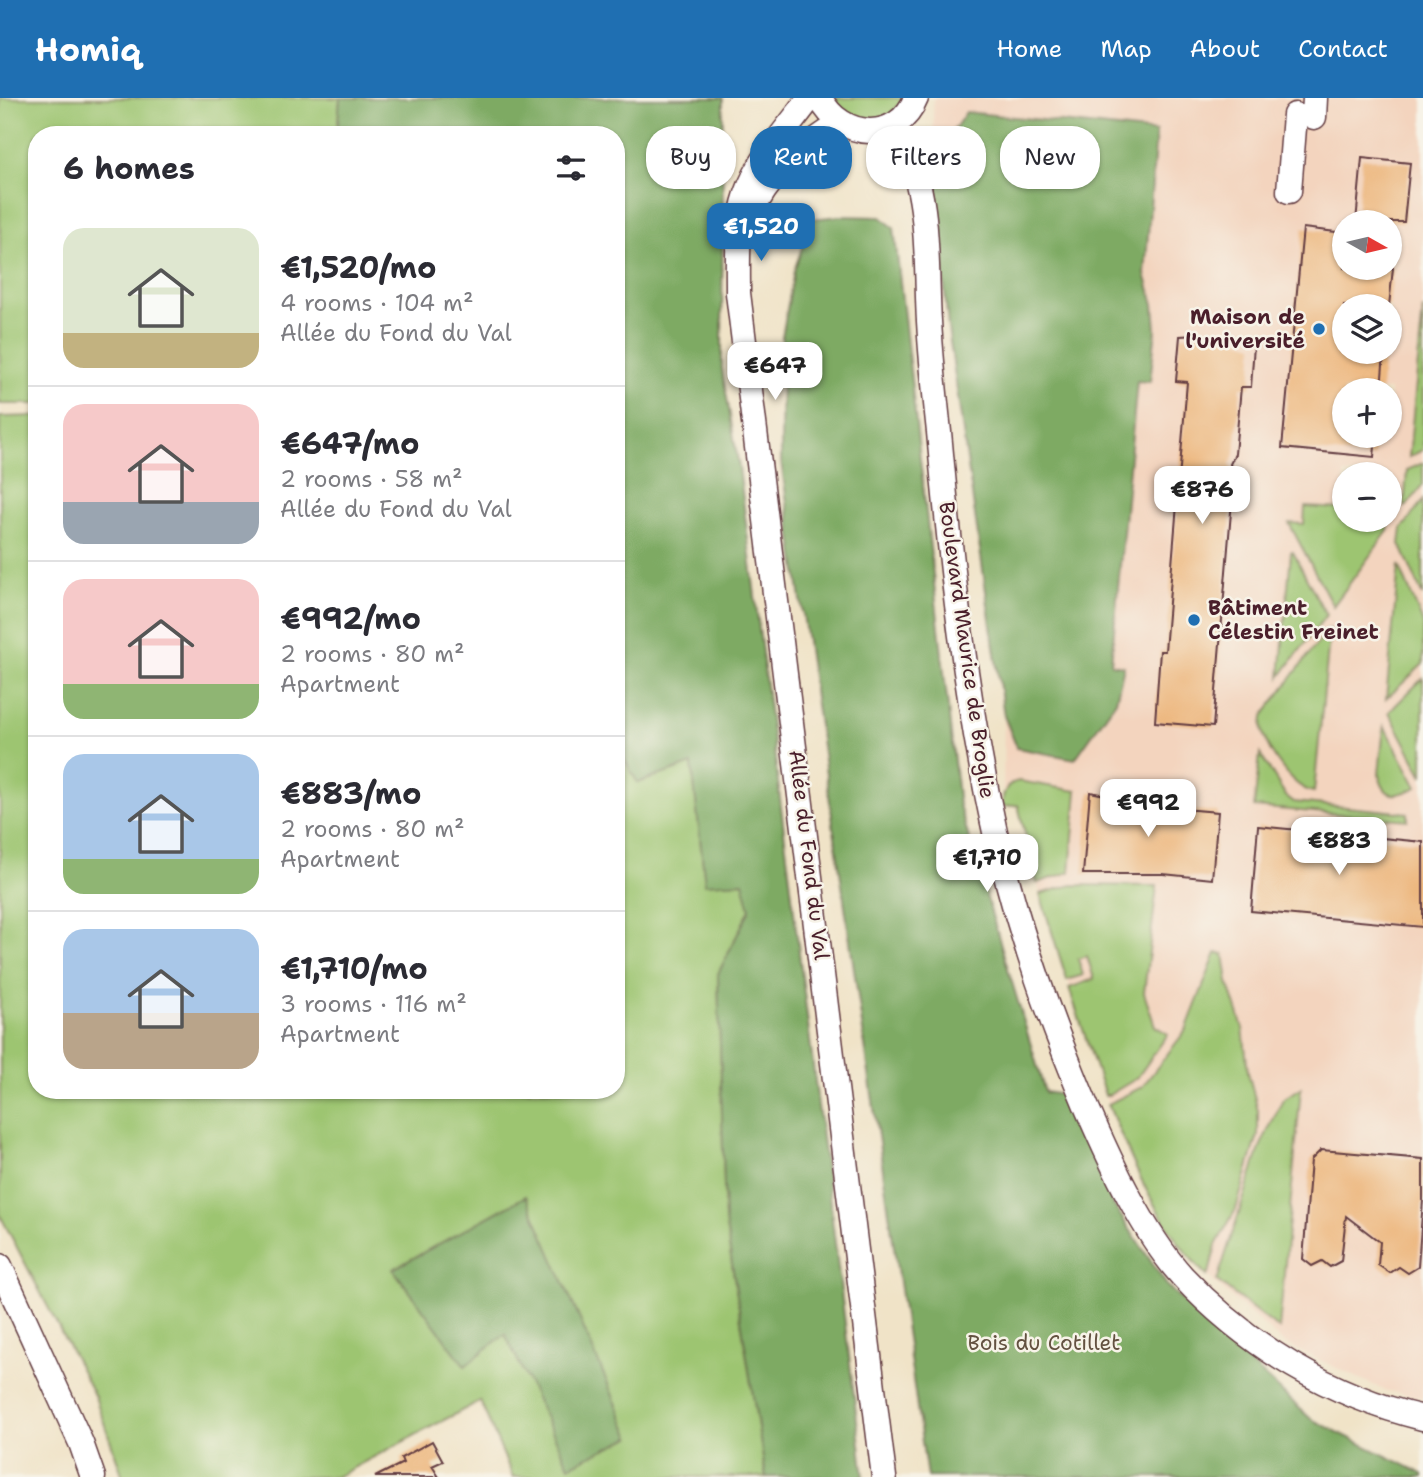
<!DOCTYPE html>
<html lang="en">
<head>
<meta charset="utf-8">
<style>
  body { margin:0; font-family:"Shantell Sans",sans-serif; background:#f7f7f7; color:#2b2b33; height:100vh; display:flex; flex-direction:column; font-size:26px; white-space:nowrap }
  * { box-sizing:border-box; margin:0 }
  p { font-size:23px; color:#7c7c81 }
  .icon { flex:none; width:38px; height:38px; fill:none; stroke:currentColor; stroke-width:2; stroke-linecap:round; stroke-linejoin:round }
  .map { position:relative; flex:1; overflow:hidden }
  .sheet { position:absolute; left:28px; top:28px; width:597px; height:973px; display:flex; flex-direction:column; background:#fff; border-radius:28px; box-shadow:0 2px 5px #0004 }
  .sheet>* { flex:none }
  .guide { position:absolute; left:646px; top:28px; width:665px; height:63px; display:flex; gap:14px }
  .needle { width:46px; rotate:98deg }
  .tools { position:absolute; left:1332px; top:112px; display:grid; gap:14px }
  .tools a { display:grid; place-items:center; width:70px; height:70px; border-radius:50%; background:#fff; box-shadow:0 2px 5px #0004; font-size:35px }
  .price { position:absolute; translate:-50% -60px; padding:0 16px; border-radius:14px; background:#fff; color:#222; font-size:23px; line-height:46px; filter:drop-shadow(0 2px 4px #0008) }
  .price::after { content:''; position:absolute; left:50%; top:42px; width:21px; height:16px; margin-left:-10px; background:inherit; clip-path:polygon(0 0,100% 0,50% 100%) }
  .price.current { background:#1f6fb2; color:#fff }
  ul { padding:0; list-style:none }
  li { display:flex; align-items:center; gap:21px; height:175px; padding:0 35px }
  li+li { border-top:2px solid #e1e1e2 }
  li span { display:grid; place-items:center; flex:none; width:196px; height:140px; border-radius:21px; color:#555 }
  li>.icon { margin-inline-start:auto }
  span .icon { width:84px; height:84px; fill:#fffc; stroke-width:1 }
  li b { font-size:30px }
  h2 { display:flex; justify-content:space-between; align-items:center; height:84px; padding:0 35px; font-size:30px }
  .chip { padding:0 24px; border-radius:28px; background:#fff; box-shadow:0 2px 5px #0004; font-size:24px; line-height:63px }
  .chip.current { background:#1f6fb2; color:#fff }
  header { display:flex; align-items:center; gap:42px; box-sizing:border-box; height:98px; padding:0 35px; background:#1f6fb2; color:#fff }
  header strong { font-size:33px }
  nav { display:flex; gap:38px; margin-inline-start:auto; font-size:24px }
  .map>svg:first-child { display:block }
  .built { fill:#f3d4be; fill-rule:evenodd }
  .green { fill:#9dc571; stroke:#74724e; stroke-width:2; fill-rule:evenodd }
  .forest { fill:#7eaa63; stroke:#646447; stroke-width:2 }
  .building { fill:#edb880 }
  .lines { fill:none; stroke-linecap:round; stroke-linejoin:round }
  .minor-casing { stroke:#633c42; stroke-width:27 }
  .minor { stroke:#fff; stroke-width:24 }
  .poi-dot { fill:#1f6fb2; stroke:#f7f3e8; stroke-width:2.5 }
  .labels { text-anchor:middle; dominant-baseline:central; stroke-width:5; stroke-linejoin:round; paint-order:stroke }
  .poi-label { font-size:21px; font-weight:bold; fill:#4a1f2b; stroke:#f7f3e8; text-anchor:end }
  .street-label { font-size:21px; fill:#4a1f2b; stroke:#f7f3e8 }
  .park-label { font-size:21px; fill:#635140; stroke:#f7f3e8 }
</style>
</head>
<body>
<header>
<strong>Homiq</strong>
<nav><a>Home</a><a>Map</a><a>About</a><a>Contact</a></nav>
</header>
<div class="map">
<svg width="1423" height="1379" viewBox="0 0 1423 1379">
  <rect width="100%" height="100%" fill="#f7f3e8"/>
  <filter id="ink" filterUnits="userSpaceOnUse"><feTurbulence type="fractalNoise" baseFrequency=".0143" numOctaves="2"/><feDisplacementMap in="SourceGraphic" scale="14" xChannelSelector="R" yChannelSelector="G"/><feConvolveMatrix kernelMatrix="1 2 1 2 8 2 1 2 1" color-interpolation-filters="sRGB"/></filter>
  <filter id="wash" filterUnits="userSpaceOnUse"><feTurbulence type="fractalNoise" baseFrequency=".00686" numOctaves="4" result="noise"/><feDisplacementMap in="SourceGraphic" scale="28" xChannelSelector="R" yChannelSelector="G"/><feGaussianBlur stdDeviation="1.57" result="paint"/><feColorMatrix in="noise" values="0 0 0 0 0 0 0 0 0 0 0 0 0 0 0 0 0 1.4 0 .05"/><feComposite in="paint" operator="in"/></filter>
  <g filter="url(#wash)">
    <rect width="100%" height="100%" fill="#f0e3c7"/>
    <path class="built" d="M 933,0 L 1423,0 L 1423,1300 L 1384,1292 L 1285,1246 L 1207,1178 L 1193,1165 L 1152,1101 L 1136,1071 L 1108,1006 L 1040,796 L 1018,707 L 1003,709 L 1004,618 L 948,230 L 934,61 ZM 1344,124 L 1390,124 L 1390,170 L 1344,170 ZM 1344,208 L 1390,208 L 1390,254 L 1344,254 ZM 1344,292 L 1390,292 L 1390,338 L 1344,338 ZM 1344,376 L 1390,376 L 1390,422 L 1344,422 Z"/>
    <g class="green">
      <path d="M 0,0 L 340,0 L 337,37 L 37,37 L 37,306 L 0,306 Z"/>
      <path d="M 834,0 L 904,0 L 891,17 L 867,24 L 843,14 Z"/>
      <path d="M 1423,210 L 1423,352 L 1409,359 Z"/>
      <path d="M 37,318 L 37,992 L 616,992 L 616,647 L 638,685 L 692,666 L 705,785 L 744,784 L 750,811 L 718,876 L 725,1122 L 766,1379 L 513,1379 L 480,1303 L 336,1379 L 123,1379 L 95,1299 L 0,1117 L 0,319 ZM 505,1235 L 631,1339 L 569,1367 Z"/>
      <path d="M 1423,365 L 1423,387 L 1407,408 L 1404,409 L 1407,372 Z"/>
      <path d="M 1423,402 L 1423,498 L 1400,446 L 1402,431 Z"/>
      <path d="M 1305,409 L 1344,411 L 1344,422 L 1389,422 L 1388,433 L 1333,508 L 1289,425 L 1304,426 Z"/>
      <path d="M 1291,454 L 1293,454 L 1326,517 L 1280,579 Z"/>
      <path d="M 1399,467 L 1423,525 L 1423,566 L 1386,601 Z"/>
      <path d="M 1328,531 L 1330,531 L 1314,694 C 1293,691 1269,655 1263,635 C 1261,630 1263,623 1263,618 Z"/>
      <path d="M 1423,580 L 1423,678 L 1389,614 Z"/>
      <path d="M 1384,628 L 1417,689 C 1397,699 1384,702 1379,676 Z"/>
      <path d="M 1260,656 L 1286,698 L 1294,704 L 1408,715 L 1408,722 L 1254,709 Z"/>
      <path d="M 1019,683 L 1077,693 L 1070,774 L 1037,785 L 1018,707 L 1003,709 C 1001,697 1006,685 1019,683 Z"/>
      <path d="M 1072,787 L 1157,788 L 1144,895 L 1155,928 L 1168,936 L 1137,980 L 1109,997 L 1105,997 L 1069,890 L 1094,881 L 1087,858 L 1078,861 L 1083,877 L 1067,882 L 1040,796 Z"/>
      <path d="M 1216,855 L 1224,856 L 1228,884 L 1243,930 L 1248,974 L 1258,1013 L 1258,1037 L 1236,1111 L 1216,1147 L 1210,1172 L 1207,1178 C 1160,1131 1133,1067 1108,1006 L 1142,989 L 1186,932 Z"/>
      <path d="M 1301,990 L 1279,1231 L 1217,1183 L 1261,1047 L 1283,1001 Z"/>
    </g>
    <g class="forest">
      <path d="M 340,0 L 723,0 L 722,271 L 739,369 L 864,1379 L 766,1379 L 725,1122 L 718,876 L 750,811 L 743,784 L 705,786 L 692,666 L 638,685 L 616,647 L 616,37 L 337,37 Z"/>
      <path d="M 966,14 L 1156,34 L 1145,176 L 1154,206 L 1156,231 L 1150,284 L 1137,283 L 1111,566 L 1124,568 L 1116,603 L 1075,661 L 1017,650 L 1004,618 L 948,230 L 934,61 Z"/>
      <path d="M 840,118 L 881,119 L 894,130 L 959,707 L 1045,994 L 1069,998 L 1113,1106 L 1168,1189 L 1311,1321 L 1423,1376 L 1423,1379 L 927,1379 L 781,363 L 782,239 L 794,173 L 812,121 Z"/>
      <path d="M 526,1098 L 631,1339 L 569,1368 L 505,1236 L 465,1268 L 393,1171 Z"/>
    </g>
    <g id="blocks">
      <g class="building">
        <path d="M 1362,60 L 1410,65 L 1404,124 L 1356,124 Z"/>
        <path d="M 1303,130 L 1344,135 L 1344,170 L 1393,170 L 1389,208 L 1344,208 L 1344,254 L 1384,254 L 1381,292 L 1344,292 L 1344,338 L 1376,338 L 1374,359 L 1282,350 Z"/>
        <path d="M 1197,237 L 1237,241 L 1254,247 L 1251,289 L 1241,289 L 1235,356 L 1230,366 L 1234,378 L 1213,629 L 1155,624 L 1160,553 L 1165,553 L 1187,284 L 1176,283 L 1180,238 Z"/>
        <path d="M 1090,694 L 1171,710 L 1218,714 L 1212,781 L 1163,776 L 1083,776 Z"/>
        <path d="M 1258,728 L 1423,744 L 1423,829 L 1251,813 Z"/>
        <path d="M 1321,1052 L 1423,1061 L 1423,1102 L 1418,1169 L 1408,1175 L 1399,1169 L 1390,1175 L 1378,1167 L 1380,1144 L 1346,1118 L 1341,1163 L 1330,1169 L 1322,1163 L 1312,1168 L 1303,1161 L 1311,1062 Z"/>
        <path d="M 432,1343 L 443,1363 L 432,1368 L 439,1379 L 375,1379 L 403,1365 L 401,1360 Z"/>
      </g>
    </g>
  </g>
  <g filter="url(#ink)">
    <use href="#blocks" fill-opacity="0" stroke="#633c42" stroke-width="2"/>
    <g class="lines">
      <g class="minor-casing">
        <g id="minor">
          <path d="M 810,0 C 788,30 759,61 747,96 C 736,128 738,162 738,195 L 884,1379"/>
          <path d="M 820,0 C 841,42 898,46 916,0"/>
          <path d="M 1314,19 L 1315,0"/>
          <path d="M 890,29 C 897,39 904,49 909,60 C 930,103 926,176 929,223 C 931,260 935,297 939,334 C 951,468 966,603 995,734 C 1017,829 1049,920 1087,1010 C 1110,1063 1143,1135 1182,1178 C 1247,1248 1331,1298 1423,1320"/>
          <path d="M 1289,93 L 1295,17"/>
          <path d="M 757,104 C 777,68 807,47 841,25"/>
          <path d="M 0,1168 L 81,1345 L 93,1379"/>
        </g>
      </g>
      <use href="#minor" class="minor"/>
    </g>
  </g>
  <g class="poi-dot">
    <circle cx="1319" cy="231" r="7"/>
    <circle cx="1194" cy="522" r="7"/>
  </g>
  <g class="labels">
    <g class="poi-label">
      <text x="1305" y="219">Maison de<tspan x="1305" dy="24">l'université</tspan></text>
      <text x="1208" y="510" text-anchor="start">Bâtiment<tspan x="1208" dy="24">Célestin Freinet</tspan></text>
    </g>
    <g class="street-label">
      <text transform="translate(967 552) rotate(82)">Boulevard Maurice de Broglie</text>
      <text transform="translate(809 757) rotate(83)">Allée du Fond du Val</text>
    </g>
    <g class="park-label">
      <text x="1044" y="1245">Bois du Cotillet</text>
    </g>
  </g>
</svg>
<div class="tools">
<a><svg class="needle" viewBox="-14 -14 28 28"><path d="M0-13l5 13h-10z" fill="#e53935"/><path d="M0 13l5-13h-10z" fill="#7c7c81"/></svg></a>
<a><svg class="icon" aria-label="layers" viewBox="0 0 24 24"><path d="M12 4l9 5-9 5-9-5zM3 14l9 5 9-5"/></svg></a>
<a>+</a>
<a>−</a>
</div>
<b class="price current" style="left:761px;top:165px">€1,520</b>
<b class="price" style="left:775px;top:304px">€647</b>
<b class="price" style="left:1202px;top:428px">€876</b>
<b class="price" style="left:1148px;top:741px">€992</b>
<b class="price" style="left:1339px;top:779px">€883</b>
<b class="price" style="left:987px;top:796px">€1,710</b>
<div class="guide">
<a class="chip">Buy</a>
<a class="chip current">Rent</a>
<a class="chip">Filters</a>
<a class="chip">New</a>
</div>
<section class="sheet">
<h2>6 homes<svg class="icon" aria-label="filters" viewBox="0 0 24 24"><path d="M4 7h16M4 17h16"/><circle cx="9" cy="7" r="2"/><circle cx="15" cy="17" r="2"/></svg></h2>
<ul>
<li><span style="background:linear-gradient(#dfe7d0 75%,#c2b280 0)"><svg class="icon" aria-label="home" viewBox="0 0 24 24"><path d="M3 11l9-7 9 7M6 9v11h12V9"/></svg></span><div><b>€1,520/mo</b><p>4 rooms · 104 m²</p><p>Allée du Fond du Val</p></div></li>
<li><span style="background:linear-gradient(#f6c9c9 70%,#9aa5b1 0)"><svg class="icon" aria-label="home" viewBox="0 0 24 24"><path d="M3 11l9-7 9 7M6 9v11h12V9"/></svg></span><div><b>€647/mo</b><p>2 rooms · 58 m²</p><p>Allée du Fond du Val</p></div></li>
<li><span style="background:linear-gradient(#f6c9c9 75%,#8fb573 0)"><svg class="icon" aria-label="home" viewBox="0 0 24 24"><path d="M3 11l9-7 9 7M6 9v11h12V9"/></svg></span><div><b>€992/mo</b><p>2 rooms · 80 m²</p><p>Apartment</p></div></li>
<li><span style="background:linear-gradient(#a9c7e8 75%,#8fb573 0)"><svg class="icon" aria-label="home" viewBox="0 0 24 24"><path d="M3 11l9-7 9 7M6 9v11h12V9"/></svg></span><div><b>€883/mo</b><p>2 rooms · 80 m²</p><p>Apartment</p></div></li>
<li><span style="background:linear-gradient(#a9c7e8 60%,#b9a48a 0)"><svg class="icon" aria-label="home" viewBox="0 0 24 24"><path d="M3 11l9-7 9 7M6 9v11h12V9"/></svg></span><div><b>€1,710/mo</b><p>3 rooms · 116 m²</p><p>Apartment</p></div></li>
</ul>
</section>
</div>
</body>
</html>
